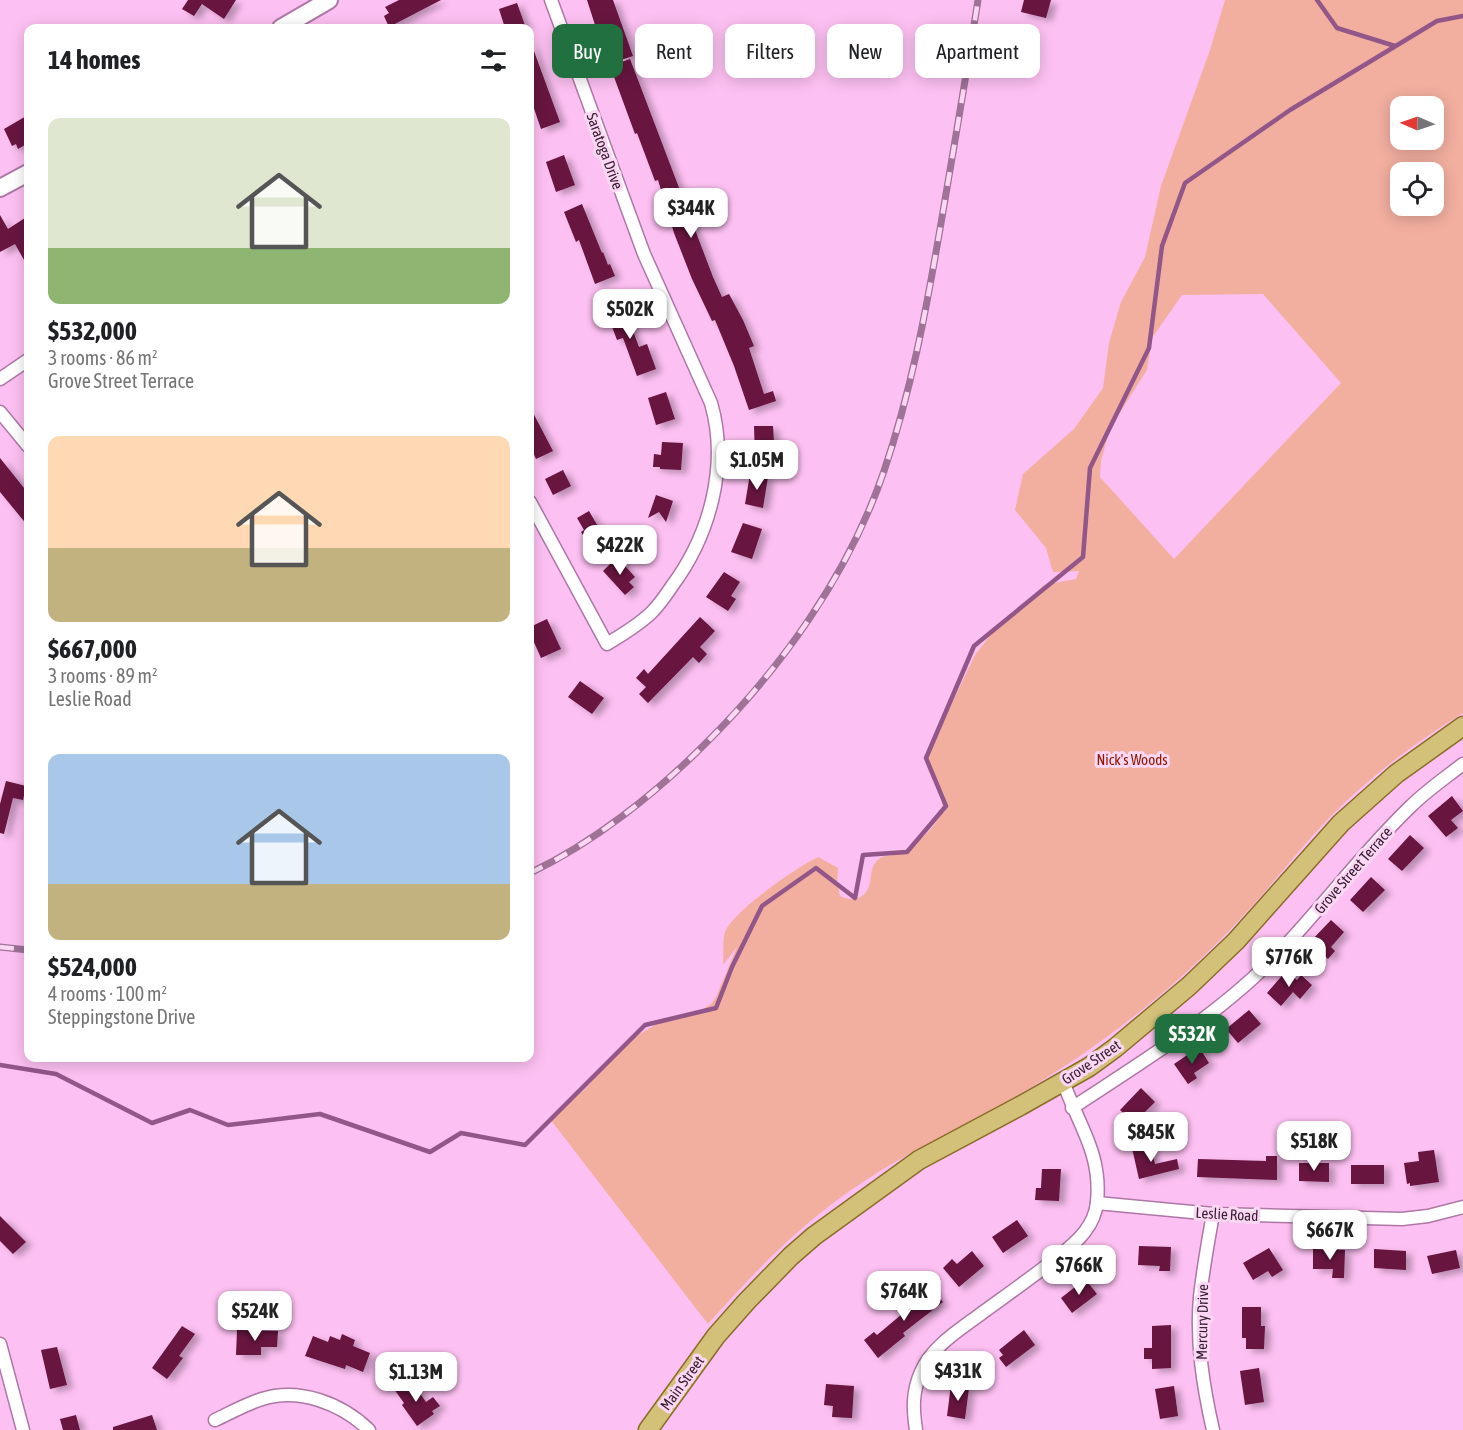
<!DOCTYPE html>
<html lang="en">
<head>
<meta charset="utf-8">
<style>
  body { margin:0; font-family:"Asap Condensed",sans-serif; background:#f2f2f2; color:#202124; height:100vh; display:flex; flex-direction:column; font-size:22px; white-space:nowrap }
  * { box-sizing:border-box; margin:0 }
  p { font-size:20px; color:#757577 }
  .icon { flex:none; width:33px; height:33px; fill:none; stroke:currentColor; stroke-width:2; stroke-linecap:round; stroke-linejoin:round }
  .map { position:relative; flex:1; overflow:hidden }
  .drawer { position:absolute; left:24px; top:24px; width:510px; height:1038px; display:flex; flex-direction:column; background:#fff; border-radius:12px; box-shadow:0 3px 15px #0003 }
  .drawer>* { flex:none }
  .hud { position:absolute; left:552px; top:24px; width:570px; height:54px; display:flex; gap:12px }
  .needle { width:39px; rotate:272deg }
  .tools { position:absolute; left:1390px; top:96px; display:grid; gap:12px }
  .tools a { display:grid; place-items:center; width:54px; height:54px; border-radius:12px; background:#fff; box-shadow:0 3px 15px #0003; font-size:30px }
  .price { position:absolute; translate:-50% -51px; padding:0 14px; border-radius:12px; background:#fff; color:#222; font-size:20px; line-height:39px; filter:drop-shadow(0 2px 3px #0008) }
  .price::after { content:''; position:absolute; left:50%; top:36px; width:18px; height:14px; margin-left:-9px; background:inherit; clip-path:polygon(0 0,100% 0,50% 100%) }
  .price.active { background:#217040; color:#fff }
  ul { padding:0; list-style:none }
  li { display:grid; align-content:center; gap:12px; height:318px; padding:0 24px }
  li span { display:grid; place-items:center; height:186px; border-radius:12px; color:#555 }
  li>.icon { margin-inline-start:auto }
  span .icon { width:108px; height:108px; fill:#fffc; stroke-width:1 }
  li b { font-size:26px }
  h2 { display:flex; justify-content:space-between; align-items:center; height:72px; padding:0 24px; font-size:26px }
  .chip { padding:0 21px; border-radius:12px; background:#fff; box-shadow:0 3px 15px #0003; font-size:21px; line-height:54px }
  .chip.active { background:#217040; color:#fff }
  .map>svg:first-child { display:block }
  .green { fill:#f2afa0; fill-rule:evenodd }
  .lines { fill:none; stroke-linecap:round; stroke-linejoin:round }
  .stream { stroke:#925689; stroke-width:4.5 }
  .building { fill:#671341; filter:url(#shadow) }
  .street-casing { stroke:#ae77a5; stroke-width:15 }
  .secondary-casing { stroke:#ae77a5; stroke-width:20 }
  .primary-casing { stroke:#8a6e28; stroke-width:21 }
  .street { stroke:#fff; stroke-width:12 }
  .secondary { stroke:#fff; stroke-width:16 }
  .primary { stroke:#d3c17a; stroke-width:18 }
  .rail-casing { stroke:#9e7397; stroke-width:7 }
  .rail { stroke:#fcd7f4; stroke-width:4.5; stroke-dasharray:14; stroke-linecap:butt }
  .labels { text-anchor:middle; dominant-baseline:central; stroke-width:6; stroke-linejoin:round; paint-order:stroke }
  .street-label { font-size:15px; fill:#382135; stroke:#fcd7f4 }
  .park-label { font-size:15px; fill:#8d1700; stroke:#fcd7f4 }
</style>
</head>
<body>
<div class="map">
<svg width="1463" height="1430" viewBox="0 0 1463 1430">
  <defs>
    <filter id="shadow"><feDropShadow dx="6" dy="3.5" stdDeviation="3" flood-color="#0004"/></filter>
  </defs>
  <rect width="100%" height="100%" fill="#fdc0f2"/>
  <path class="green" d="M 1225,0 L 1463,0 L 1463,713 C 1414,743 1368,778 1328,819 C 1302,846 1279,876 1254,904 C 1220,942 1183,977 1143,1009 C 1100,1044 1053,1075 1005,1103 C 957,1129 908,1152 863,1182 C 802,1222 756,1270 708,1324 L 550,1119 L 585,1089 L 620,1049 L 633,1038 L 667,1018 L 700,1011 L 711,1004 L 716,997 L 737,947 L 723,965 C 724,955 722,941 725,932 C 733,911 797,867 818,857 L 838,868 L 837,882 L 840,896 C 846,899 852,900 858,898 C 877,891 865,869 879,859 C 884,855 891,856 897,854 C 914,847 938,827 942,809 C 945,795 935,785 930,774 C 926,767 927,759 929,751 L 975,655 L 992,633 L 1044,585 L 1076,579 L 1079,571 L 1053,572 L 1046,548 L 1015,510 L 1023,474 L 1074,429 L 1103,388 L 1109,343 L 1121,302 L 1145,257 L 1161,186 L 1210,50 ZM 1434,106 L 1434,140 L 1401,140 L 1401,106 ZM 1434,172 L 1434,206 L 1401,206 L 1401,172 ZM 1263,294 L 1341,383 L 1174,559 L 1100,477 L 1101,461 L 1110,428 L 1147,370 L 1152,338 L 1182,295 Z"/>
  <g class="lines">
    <g class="stream">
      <path d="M 1317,0 L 1337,28 L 1395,46"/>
      <path d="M 0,1065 L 56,1074 L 152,1123 L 190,1110 L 228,1125 L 320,1114 L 430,1152 L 461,1133 L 525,1145 L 645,1025 L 716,1008 L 732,967 L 762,906 L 816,868 L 855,898 L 863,855 L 907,852 L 946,806 L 926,758 L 974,646 L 1083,557 L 1090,468 L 1149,348 L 1162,246 L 1185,183 L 1290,110 L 1437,21 L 1463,16"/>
    </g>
  </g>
  <g class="building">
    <path d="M 188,0 L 236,0 L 224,19 L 202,4 L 194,16 L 182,9 Z"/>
    <path d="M 399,0 L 441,0 L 389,27 L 384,16 L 389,13 L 385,7 Z"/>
    <path d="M 587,0 L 613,0 L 633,56 L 621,60 L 614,42 L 601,46 L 596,29 L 598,28 L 596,28 Z"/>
    <path d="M 1024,0 L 1051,0 L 1046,18 L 1021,12 Z"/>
    <path d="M 517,3 L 526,28 L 505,28 L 499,9 Z"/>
    <path d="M 530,43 L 531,43 L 560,122 L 541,129 L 530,97 Z"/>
    <path d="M 630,59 L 713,277 L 722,297 L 729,294 L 743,320 L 754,346 L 749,348 L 764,394 L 773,391 L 776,401 L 749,410 L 734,366 L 715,320 L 712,321 L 692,279 L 674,233 L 658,180 L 655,181 L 637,133 L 635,134 L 610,66 Z"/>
    <path d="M 28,115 L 28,143 L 18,149 L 16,144 L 12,146 L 4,129 Z"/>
    <path d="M 564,155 L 575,185 L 556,192 L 546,162 Z"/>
    <path d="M 582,204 L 602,253 L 603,252 L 608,265 L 610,264 L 615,276 L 595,284 L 579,240 L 576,242 L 564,212 Z"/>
    <path d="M 0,215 L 8,229 L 28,216 L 28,267 L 15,244 L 0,252 Z"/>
    <path d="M 622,302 L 639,347 L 647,344 L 656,369 L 637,376 L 623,338 L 617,340 L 605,308 Z"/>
    <path d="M 666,392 L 675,419 L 656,425 L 648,398 Z"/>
    <path d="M 530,407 L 553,451 L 536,459 L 530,446 Z"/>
    <path d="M 754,426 L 773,426 L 775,457 L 755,457 Z"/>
    <path d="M 662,442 L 683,443 L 681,470 L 660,469 L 660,467 L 653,467 L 654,454 L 661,455 Z"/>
    <path d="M 0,458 L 28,493 L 28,526 L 0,492 Z"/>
    <path d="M 563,470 L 571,486 L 553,495 L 545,479 Z"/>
    <path d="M 750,474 L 768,477 L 763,508 L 745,504 Z"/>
    <path d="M 656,495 L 673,501 L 666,522 L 659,512 L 648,518 Z"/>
    <path d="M 589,511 L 607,542 L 592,550 L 581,532 L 584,530 L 577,518 Z"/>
    <path d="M 743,523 L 762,529 L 752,559 L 731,552 Z"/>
    <path d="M 617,557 L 635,577 L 629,582 L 634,587 L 625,595 L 603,571 Z"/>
    <path d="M 724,572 L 740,582 L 731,596 L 736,599 L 728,611 L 706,597 Z"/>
    <path d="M 700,617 L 715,631 L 700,647 L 707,654 L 699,663 L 693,657 L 648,703 L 639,694 L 646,687 L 636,678 L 644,669 L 648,674 Z"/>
    <path d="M 547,619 L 561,649 L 541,658 L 533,640 L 530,642 L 530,627 Z"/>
    <path d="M 580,681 L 604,698 L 592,714 L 568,697 Z"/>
    <path d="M 6,781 L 26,786 L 23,800 L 13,798 L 4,834 L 0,833 L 0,804 Z"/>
    <path d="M 1452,796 L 1463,811 L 1451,820 L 1458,828 L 1446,837 L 1428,816 Z"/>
    <path d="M 1410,835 L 1424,848 L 1402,871 L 1388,859 Z"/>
    <path d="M 1371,877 L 1385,890 L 1363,912 L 1350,900 Z"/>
    <path d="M 1331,920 L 1344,932 L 1331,947 L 1335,951 L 1328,959 L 1310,942 Z"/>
    <path d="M 1286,971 L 1297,980 L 1301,975 L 1312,985 L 1300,999 L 1293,992 L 1281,1006 L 1267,993 Z"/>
    <path d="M 1249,1010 L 1261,1024 L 1238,1043 L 1226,1029 Z"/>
    <path d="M 1199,1047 L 1209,1063 L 1194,1073 L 1197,1078 L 1188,1084 L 1174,1064 Z"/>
    <path d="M 1141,1088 L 1155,1102 L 1134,1123 L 1120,1110 Z"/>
    <path d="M 1150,1144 L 1155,1164 L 1177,1159 L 1179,1169 L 1139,1179 L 1132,1148 Z"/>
    <path d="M 1434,1150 L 1439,1182 L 1410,1186 L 1410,1183 L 1407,1184 L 1404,1163 L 1419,1161 L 1418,1152 Z"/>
    <path d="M 1266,1156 L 1277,1156 L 1277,1180 L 1197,1177 L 1198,1159 L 1266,1161 Z"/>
    <path d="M 1299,1163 L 1329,1163 L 1329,1182 L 1299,1181 Z"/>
    <rect x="1351" y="1165" width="33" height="19"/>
    <path d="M 1042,1169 L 1061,1169 L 1059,1201 L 1035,1200 L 1036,1188 L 1041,1188 Z"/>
    <path d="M 0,1216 L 26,1242 L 13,1254 L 0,1241 Z"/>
    <path d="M 1017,1220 L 1028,1236 L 1003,1253 L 992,1237 Z"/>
    <path d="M 1139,1246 L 1171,1247 L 1170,1271 L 1159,1271 L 1160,1266 L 1138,1265 Z"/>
    <path d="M 1269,1248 L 1283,1270 L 1272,1277 L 1268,1271 L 1253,1280 L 1243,1263 Z"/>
    <path d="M 1313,1249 L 1345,1250 L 1344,1278 L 1332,1278 L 1333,1269 L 1313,1269 Z"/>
    <path d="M 1374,1249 L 1406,1251 L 1406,1270 L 1374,1268 Z"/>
    <path d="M 1456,1250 L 1460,1268 L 1432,1274 L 1427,1256 Z"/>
    <path d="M 972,1251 L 984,1266 L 959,1287 L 943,1268 L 952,1259 L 957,1264 Z"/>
    <path d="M 1085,1279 L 1097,1294 L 1072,1313 L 1061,1298 Z"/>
    <path d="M 931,1287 L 943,1302 L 903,1333 L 905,1336 L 878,1358 L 864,1340 L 874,1332 L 877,1335 L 908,1309 L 903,1302 L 912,1295 L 915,1299 Z"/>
    <path d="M 1242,1307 L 1261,1307 L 1261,1326 L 1265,1326 L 1264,1349 L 1246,1349 L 1246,1338 L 1242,1338 Z"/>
    <path d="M 1171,1325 L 1171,1368 L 1152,1369 L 1152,1359 L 1144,1359 L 1144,1348 L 1152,1348 L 1152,1326 Z"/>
    <path d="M 182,1326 L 195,1334 L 179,1356 L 183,1358 L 167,1379 L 152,1368 Z"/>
    <path d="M 237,1330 L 278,1331 L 277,1347 L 261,1347 L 261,1355 L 236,1355 Z"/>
    <path d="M 1024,1330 L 1035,1345 L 1006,1367 L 999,1358 L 1003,1355 L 999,1350 Z"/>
    <path d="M 342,1334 L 355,1340 L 353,1346 L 370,1353 L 363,1372 L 346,1365 L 345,1369 L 305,1356 L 313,1336 L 328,1342 L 330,1336 L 340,1340 Z"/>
    <path d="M 57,1347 L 67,1385 L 50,1389 L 41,1350 Z"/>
    <path d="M 1259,1368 L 1264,1402 L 1245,1405 L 1240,1371 Z"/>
    <path d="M 409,1378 L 426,1402 L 433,1397 L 440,1406 L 432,1411 L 434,1414 L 417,1426 L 402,1405 L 404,1403 L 394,1389 Z"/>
    <path d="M 826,1384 L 854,1386 L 852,1418 L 832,1417 L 833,1406 L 824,1405 Z"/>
    <path d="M 951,1385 L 969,1388 L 965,1419 L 947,1416 Z"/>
    <path d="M 1174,1386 L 1178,1416 L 1160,1419 L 1155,1389 Z"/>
    <path d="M 76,1415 L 80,1430 L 63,1430 L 60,1419 Z"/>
    <path d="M 152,1415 L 157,1430 L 113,1430 L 113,1427 Z"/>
  </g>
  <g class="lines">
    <g class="street-casing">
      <g id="street">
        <path d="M 0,379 L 28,360"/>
        <path d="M 0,412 L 28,446"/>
        <path d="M 530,502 L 607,644 C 623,634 639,625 652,612 C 660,604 666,595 672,586 C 710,535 729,465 711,403 L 644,254 L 551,0"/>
        <path d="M 1072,1108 C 1134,1067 1198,1028 1253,978 C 1310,925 1354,861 1410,807 C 1426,791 1445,778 1463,764"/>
        <path d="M 1097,1203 L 1213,1214 L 1402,1219 L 1428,1216 L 1463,1207"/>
        <path d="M 1213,1214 C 1208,1242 1203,1269 1200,1297 C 1196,1342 1203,1386 1213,1430"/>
        <path d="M 0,1344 L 23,1430"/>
        <path d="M 215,1420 C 230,1413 246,1404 262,1399 C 300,1387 342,1404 369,1430"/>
        <path d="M 916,1430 C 913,1410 912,1392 921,1372 C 932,1346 961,1329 982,1313 C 1008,1294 1034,1276 1059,1256 C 1077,1242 1095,1226 1097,1202 C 1102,1153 1078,1125 1063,1081"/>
      </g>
    </g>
    <g class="secondary-casing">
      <g id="secondary">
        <path d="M 281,28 L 329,0"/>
        <path d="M 0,188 L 28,173"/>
      </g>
    </g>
    <g class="primary-casing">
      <path id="primary" d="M 648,1430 L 716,1336 L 747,1301 L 791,1256 L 814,1236 L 919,1160 L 1020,1106 L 1089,1067 L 1115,1048 L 1189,986 L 1236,941 L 1341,823 L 1396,774 L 1463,726"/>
    </g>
    <use href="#street" class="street"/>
    <use href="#secondary" class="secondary"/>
    <use href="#primary" class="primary"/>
    <g class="rail-casing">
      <g id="rail">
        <path d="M 530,873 C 593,843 655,794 704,745 C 781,669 849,574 884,471 C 911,392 926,311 940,229 C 953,153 966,77 978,0"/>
        <path d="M 0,947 L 28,950"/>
      </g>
    </g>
    <use href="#rail" class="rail"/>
  </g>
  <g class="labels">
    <g class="street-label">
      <text transform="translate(605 151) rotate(70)">Saratoga Drive</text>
      <text transform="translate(1353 870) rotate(-49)">Grove Street Terrace</text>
      <text transform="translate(1091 1062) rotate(-34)">Grove Street</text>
      <text transform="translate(1227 1214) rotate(3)">Leslie Road</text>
      <text transform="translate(1202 1322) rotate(-89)">Mercury Drive</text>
      <text transform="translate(682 1383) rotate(-54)">Main Street</text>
    </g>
    <g class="park-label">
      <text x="1132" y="759">Nick's Woods</text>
    </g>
  </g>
</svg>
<div class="tools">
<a><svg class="needle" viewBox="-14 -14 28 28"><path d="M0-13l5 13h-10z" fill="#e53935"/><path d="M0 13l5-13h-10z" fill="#757577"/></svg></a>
<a><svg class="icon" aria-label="locate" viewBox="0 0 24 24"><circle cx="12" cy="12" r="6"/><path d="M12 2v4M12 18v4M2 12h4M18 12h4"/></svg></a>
</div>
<b class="price" style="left:691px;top:239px">$344K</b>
<b class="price" style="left:630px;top:340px">$502K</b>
<b class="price" style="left:757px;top:491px">$1.05M</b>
<b class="price" style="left:620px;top:576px">$422K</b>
<b class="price" style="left:1289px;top:988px">$776K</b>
<b class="price active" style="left:1192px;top:1065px">$532K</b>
<b class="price" style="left:1151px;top:1163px">$845K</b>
<b class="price" style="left:1314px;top:1172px">$518K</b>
<b class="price" style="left:1330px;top:1261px">$667K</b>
<b class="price" style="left:1079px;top:1296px">$766K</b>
<b class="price" style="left:904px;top:1322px">$764K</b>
<b class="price" style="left:255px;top:1342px">$524K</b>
<b class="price" style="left:958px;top:1402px">$431K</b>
<b class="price" style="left:416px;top:1403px">$1.13M</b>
<div class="hud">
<a class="chip active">Buy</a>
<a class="chip">Rent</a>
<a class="chip">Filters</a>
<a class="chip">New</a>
<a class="chip">Apartment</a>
</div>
<section class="drawer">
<h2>14 homes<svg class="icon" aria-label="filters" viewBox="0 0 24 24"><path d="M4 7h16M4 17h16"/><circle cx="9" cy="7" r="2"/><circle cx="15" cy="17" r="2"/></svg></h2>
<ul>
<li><span style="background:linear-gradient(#dfe7d0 70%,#8fb573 0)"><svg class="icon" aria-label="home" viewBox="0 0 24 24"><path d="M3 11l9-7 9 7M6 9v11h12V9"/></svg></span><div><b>$532,000</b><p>3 rooms · 86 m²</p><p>Grove Street Terrace</p></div></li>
<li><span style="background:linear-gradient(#ffd9b3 60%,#c2b280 0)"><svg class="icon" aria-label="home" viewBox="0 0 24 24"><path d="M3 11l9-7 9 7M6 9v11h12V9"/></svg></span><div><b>$667,000</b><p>3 rooms · 89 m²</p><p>Leslie Road</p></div></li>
<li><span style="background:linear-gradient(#a9c7e8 70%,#c2b280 0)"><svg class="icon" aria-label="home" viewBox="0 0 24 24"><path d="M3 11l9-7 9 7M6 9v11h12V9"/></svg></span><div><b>$524,000</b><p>4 rooms · 100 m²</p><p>Steppingstone Drive</p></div></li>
</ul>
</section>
</div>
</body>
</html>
